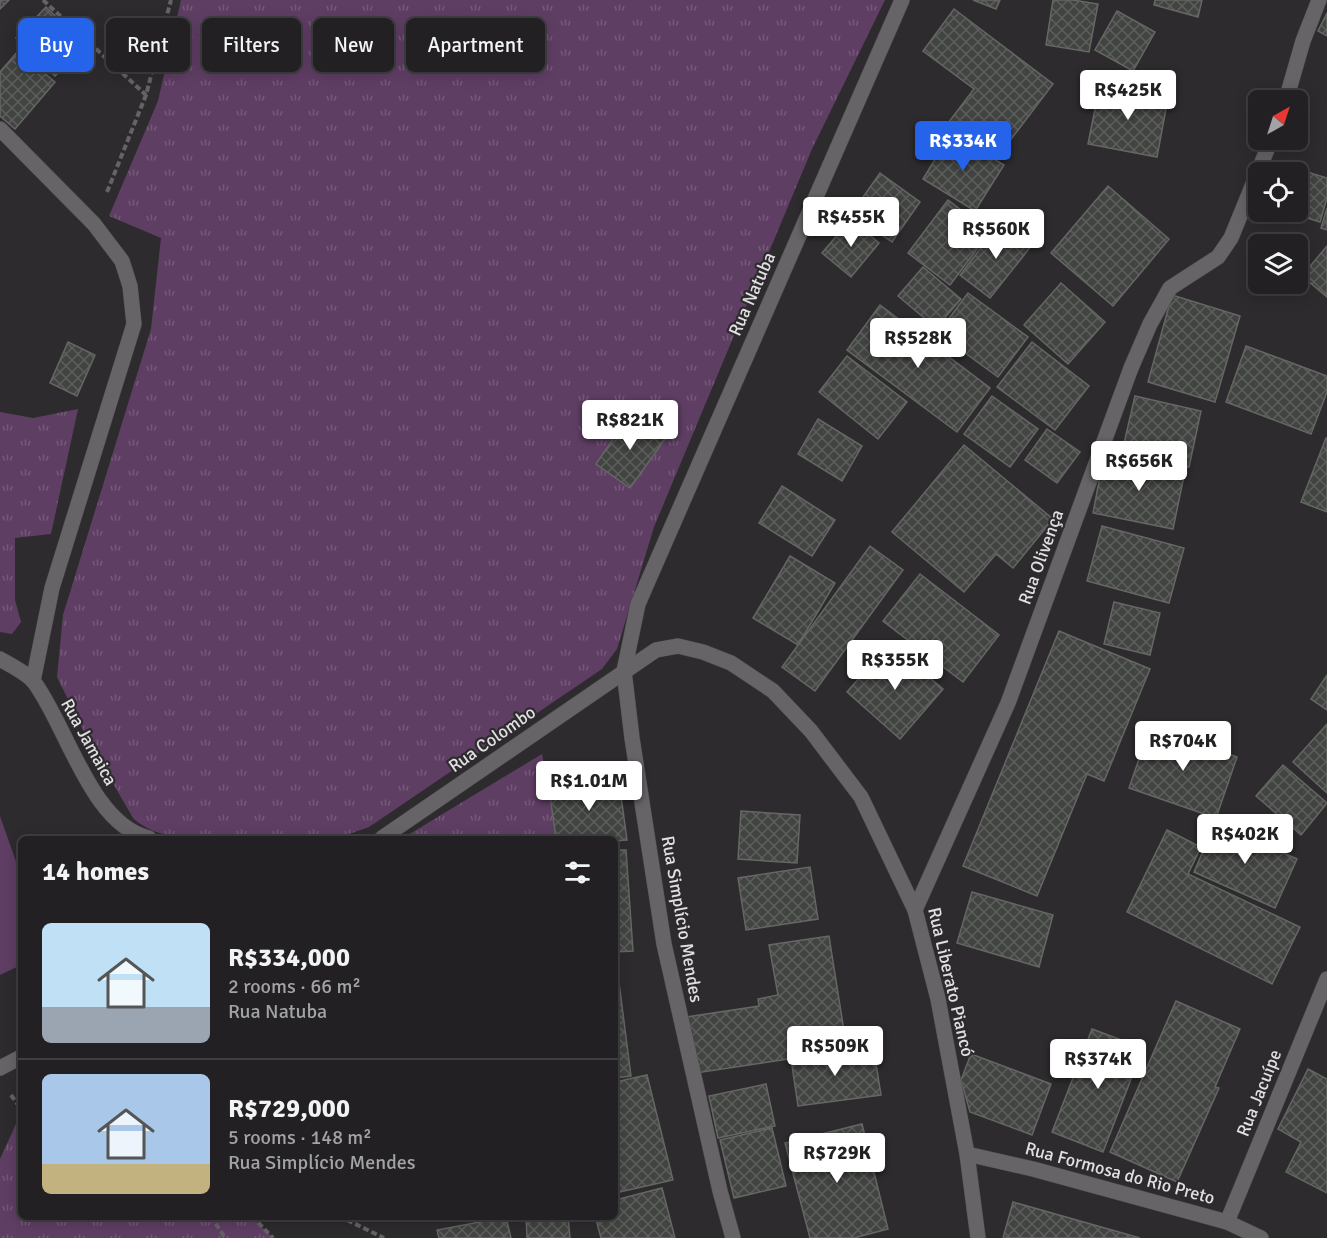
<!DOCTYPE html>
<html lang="en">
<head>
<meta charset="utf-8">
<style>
  body { margin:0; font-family:Signika,sans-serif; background:#2a282a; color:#f1f3f6; height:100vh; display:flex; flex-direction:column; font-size:22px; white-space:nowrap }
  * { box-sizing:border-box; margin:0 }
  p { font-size:20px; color:#a2a3a5 }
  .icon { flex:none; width:33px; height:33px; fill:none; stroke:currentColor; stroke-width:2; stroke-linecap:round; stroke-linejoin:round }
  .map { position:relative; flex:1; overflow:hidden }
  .details { position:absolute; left:18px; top:836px; width:600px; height:384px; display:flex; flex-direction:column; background:#222022; border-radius:9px; box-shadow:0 3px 15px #0003,0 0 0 2px #3f3e40 }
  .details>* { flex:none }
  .top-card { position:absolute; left:18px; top:18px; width:600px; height:54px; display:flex; gap:12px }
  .needle { width:39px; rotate:39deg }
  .tools { position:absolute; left:1248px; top:90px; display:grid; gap:12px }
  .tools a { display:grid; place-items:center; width:60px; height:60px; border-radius:9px; background:#222022; box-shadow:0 3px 15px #0003,0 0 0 2px #3f3e40; font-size:30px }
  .price { position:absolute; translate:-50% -51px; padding:0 14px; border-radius:6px; background:#fff; color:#222; font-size:20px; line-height:39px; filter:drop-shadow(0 2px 3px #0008) }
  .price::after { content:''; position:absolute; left:50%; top:36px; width:18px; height:14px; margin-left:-9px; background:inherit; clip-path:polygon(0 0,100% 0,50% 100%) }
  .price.on { background:#2563eb; color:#fff }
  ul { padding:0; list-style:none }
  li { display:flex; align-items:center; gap:18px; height:150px; padding:0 24px }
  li+li { border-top:2px solid #3f3e40 }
  li span { display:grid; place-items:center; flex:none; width:168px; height:120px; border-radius:9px; color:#555 }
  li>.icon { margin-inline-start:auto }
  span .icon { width:72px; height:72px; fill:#fffc; stroke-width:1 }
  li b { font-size:26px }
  h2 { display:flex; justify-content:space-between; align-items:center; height:72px; padding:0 24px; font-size:26px }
  .tag { padding:0 21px; border-radius:9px; background:#222022; box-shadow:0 3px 15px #0003,0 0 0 2px #3f3e40; font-size:21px; line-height:54px }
  .tag.on { background:#2563eb; color:#fff }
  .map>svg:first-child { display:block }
  .grass { fill:url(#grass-tufts) }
  .green { fill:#5f3e64 }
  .building { fill:url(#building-cross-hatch); stroke:#656764; stroke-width:1.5 }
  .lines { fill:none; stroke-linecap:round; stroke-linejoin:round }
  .street-casing { stroke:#4a484b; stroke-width:16 }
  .path { stroke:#656365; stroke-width:4; stroke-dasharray:6 3; stroke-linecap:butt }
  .street { stroke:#676467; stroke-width:15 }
  .labels { text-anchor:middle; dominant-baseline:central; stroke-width:4.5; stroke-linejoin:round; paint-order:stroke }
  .street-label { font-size:18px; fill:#e1dfe1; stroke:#2d2b2d }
</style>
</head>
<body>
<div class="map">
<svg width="1327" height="1238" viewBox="0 0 1327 1238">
  <defs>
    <pattern id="grass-tufts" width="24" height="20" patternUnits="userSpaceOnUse" patternTransform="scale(1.5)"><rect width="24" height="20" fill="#5f3e64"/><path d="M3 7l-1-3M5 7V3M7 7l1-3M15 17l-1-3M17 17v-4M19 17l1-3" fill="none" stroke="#76597a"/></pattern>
    <pattern id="building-cross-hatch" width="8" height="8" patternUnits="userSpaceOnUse" patternTransform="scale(1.5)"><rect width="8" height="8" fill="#424441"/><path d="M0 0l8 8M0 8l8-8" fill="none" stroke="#5d5f5c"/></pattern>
  </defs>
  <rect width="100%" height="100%" fill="#2d2b2d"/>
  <g class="grass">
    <path d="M 181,0 L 885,0 L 812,149 L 654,527 L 617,649 L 602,669 L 369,827 L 338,838 L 192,838 C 170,837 149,833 133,818 L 87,738 L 57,677 L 63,615 L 151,329 L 161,238 L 109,216 L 158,101 Z"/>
    <path d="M 78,409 L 51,534 L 15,538 L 15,600 L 21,622 L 12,634 L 0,632 L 0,412 L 33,418 Z"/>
    <path d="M 542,754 L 559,838 L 403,838 Z"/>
    <path d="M 21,1113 L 21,1216 L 252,1217 L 273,1238 L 0,1238 L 0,1159 Z"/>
  </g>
  <path class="green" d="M 0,816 L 21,876 L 21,965 L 0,975 Z"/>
  <g class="building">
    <path d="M 0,0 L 9,0 L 0,9 Z"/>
    <path d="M 973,0 L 1000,0 L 996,9 Z"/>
    <path d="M 1053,0 L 1073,0 L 1098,4 L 1089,52 L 1046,45 Z"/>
    <path d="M 1155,0 L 1202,0 L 1198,17 L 1154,5 Z"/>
    <path d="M 46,7 L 85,45 L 55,76 L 16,38 Z"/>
    <path d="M 954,9 L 1053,84 L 996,159 L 948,123 L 974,89 L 923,51 Z"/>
    <path d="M 1117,11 L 1155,32 L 1133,71 L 1095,50 Z"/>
    <path d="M 1327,13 L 1327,36 L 1318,31 Z"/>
    <path d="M 18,51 L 55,82 L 15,129 L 0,116 L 0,72 Z"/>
    <path d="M 1100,84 L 1168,98 L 1157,157 L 1088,144 Z"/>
    <path d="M 951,133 L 1004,165 L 975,211 L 923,179 Z"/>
    <path d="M 1304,171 L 1327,178 L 1327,198 L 1320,222 L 1291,213 L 1291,212 L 1298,212 L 1298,191 Z"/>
    <path d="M 880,173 L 920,202 L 892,242 L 851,214 Z"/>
    <path d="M 1108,186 L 1169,239 L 1113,306 L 1051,253 Z"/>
    <path d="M 948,200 L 990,232 L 950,285 L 908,253 Z"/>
    <path d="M 1327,208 L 1327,230 L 1321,228 Z"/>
    <path d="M 851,219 L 879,243 L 851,277 L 822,253 Z"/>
    <path d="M 1001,222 L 1032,245 L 990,298 L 960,275 Z"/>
    <path d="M 1327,246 L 1327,297 L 1302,276 Z"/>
    <path d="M 923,267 L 961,299 L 936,328 L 898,296 Z"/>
    <path d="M 1061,283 L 1105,322 L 1068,364 L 1024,325 Z"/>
    <path d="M 968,293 L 1028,337 L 998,377 L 938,333 Z"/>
    <path d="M 1172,295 L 1240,316 L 1215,402 L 1148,382 Z"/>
    <path d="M 880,305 L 990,388 L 957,432 L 847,350 Z"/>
    <path d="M 68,342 L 95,355 L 77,396 L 50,383 Z"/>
    <path d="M 1032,342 L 1089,386 L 1055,430 L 997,387 Z"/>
    <path d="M 1246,346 L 1327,376 L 1327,392 L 1311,434 L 1226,402 Z"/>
    <path d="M 847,356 L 907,402 L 878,439 L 819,392 Z"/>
    <path d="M 992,396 L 1038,429 L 1010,467 L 964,434 Z"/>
    <path d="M 1135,396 L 1201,411 L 1189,467 L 1122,452 Z"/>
    <path d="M 630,414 L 665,439 L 630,488 L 596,464 Z"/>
    <path d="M 818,419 L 862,446 L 842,481 L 798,454 Z"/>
    <path d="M 1047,429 L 1080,452 L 1057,483 L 1025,460 Z"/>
    <path d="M 1326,438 L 1327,438 L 1327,512 L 1301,502 Z"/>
    <path d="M 964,445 L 1053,519 L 1013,568 L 996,554 L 964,592 L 892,532 Z"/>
    <path d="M 1104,455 L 1185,471 L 1173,529 L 1093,513 Z"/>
    <path d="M 782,486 L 835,520 L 812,556 L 759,523 Z"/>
    <path d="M 1102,526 L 1184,548 L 1169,603 L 1087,581 Z"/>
    <path d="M 870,546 L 903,570 L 815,691 L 782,667 Z"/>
    <path d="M 790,556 L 835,583 L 798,645 L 753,618 Z"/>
    <path d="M 920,574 L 999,635 L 963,682 L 883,621 Z"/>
    <path d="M 1114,602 L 1160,613 L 1150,655 L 1104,644 Z"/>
    <path d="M 1059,631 L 1150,669 L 1104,781 L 1087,774 L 1037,896 L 963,866 Z"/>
    <path d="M 890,643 L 943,689 L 900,739 L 847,692 Z"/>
    <path d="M 1327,675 L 1327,710 L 1311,699 Z"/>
    <path d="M 1327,724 L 1327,793 L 1293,762 Z"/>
    <path d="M 1150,727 L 1237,757 L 1216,818 L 1129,788 Z"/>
    <path d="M 1283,765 L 1327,803 L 1301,835 L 1256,796 Z"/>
    <path d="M 619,781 L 627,840 L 615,841 L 615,838 L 556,838 L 549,789 Z"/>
    <path d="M 741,811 L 800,815 L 797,863 L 738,859 Z"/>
    <path d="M 1215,823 L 1297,859 L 1275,908 L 1194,872 Z"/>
    <path d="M 1167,830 L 1201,847 L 1188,874 L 1300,927 L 1272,984 L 1127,912 Z"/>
    <path d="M 615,850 L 626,850 L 633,951 L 615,952 Z"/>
    <path d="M 810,867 L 818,919 L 746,930 L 738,878 Z"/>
    <path d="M 972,892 L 1053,915 L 1039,967 L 957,943 Z"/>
    <path d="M 829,936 L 847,1050 L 696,1073 L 687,1017 L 759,1006 L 758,999 L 778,995 L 769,945 Z"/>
    <path d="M 615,967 L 617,967 L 631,1076 L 615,1078 Z"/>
    <path d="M 1176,1001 L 1240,1029 L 1215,1087 L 1219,1088 L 1177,1182 L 1110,1152 Z"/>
    <path d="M 1092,1029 L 1143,1048 L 1103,1152 L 1052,1132 Z"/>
    <path d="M 865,1049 L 867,1058 L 875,1057 L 881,1095 L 798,1106 L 791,1059 Z"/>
    <path d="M 971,1054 L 1051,1084 L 1032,1135 L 970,1112 L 961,1080 Z"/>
    <path d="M 1308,1069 L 1327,1079 L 1327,1193 L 1286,1172 L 1301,1142 L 1278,1129 Z"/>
    <path d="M 647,1075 L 673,1180 L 615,1193 L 615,1082 Z"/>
    <path d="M 766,1084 L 775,1126 L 718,1138 L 709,1096 Z"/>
    <path d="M 862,1124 L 888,1229 L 854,1238 L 810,1238 L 785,1143 Z"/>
    <path d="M 772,1128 L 786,1186 L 734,1198 L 720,1140 Z"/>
    <path d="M 662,1188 L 675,1238 L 601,1238 L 595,1216 L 615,1216 L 615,1200 Z"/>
    <path d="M 1013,1202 L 1140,1238 L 1003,1238 Z"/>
    <path d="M 526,1216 L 568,1216 L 570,1238 L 527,1238 Z"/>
    <path d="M 506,1217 L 511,1238 L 439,1238 L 437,1230 Z"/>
  </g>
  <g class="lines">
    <g class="street-casing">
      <g id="street">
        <path d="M 1286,100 L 1303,41 L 1319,0"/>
        <path d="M 0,129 L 94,224 L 122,261 L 130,286 L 134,324 L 52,588 L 33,681"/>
        <path d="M 0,659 C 10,665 27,673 34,682 C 67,726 91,825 149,838"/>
        <path d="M 382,838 L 656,650 L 678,646 L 703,652 L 731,663 L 773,691 L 811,731 L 861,797 L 915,910 L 938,999 L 967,1154 L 978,1238"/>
        <path d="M 915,910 L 1008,703 L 1131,368 L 1150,324 L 1170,288 L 1218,257 L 1231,238 L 1271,140"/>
        <path d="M 0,1068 L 21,1057"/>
        <path d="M 967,1154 L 1033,1169 L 1227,1222 L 1261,1238"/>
        <path d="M 1227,1222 L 1327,979"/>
        <path d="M 733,1238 L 720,1191 L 664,944 L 632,738 L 624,671 L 638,604 L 902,0"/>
      </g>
    </g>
    <g class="path">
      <path d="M 43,0 L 146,95"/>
      <path d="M 107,192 L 146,95 L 171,0"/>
      <path d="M 11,1095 L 21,1109"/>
      <path d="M 211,1216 L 225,1238"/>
      <path d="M 252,1216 L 273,1238"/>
      <path d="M 339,1216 L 384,1238"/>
    </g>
    <use href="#street" class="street"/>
  </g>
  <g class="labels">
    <g class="street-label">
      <text transform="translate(752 294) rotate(-66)">Rua Natuba</text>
      <text transform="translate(1041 557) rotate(-70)">Rua Olivença</text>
      <text transform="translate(492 739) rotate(-35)">Rua Colombo</text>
      <text transform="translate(89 742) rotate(61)">Rua Jamaica</text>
      <text transform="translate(682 919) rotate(80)">Rua Simplício Mendes</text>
      <text transform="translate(951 982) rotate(77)">Rua Liberato Piancó</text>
      <text transform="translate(1259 1093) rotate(-68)">Rua Jacuípe</text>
      <text transform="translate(1120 1173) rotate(15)">Rua Formosa do Rio Preto</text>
    </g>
  </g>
</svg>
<div class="tools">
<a><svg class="needle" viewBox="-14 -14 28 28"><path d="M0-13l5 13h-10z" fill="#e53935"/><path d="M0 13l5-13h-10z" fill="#a2a3a5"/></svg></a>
<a><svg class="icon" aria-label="locate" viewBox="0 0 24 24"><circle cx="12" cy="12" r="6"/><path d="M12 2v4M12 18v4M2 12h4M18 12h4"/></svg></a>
<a><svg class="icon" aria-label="layers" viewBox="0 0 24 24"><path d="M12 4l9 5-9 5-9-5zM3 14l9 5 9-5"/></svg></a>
</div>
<b class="price" style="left:1128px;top:121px">R$425K</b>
<b class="price on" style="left:963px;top:172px">R$334K</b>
<b class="price" style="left:851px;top:248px">R$455K</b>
<b class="price" style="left:996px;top:260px">R$560K</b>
<b class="price" style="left:918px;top:369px">R$528K</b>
<b class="price" style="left:630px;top:451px">R$821K</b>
<b class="price" style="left:1139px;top:492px">R$656K</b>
<b class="price" style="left:895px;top:691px">R$355K</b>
<b class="price" style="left:1183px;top:772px">R$704K</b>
<b class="price" style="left:589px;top:812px">R$1.01M</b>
<b class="price" style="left:1245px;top:865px">R$402K</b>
<b class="price" style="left:835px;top:1077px">R$509K</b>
<b class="price" style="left:1098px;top:1090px">R$374K</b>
<b class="price" style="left:837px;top:1184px">R$729K</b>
<div class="top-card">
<a class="tag on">Buy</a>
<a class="tag">Rent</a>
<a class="tag">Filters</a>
<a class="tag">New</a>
<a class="tag">Apartment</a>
</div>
<section class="details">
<h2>14 homes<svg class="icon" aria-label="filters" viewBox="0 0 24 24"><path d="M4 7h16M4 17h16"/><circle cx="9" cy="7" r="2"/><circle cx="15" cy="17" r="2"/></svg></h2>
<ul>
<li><span style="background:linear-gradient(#bfe0f5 70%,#9aa5b1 0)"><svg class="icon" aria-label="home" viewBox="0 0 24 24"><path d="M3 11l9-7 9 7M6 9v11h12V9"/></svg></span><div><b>R$334,000</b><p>2 rooms · 66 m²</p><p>Rua Natuba</p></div></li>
<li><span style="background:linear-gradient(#a9c7e8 75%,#c2b280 0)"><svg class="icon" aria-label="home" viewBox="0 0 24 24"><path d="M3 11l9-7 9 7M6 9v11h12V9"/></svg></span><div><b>R$729,000</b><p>5 rooms · 148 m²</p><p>Rua Simplício Mendes</p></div></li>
</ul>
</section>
</div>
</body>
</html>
